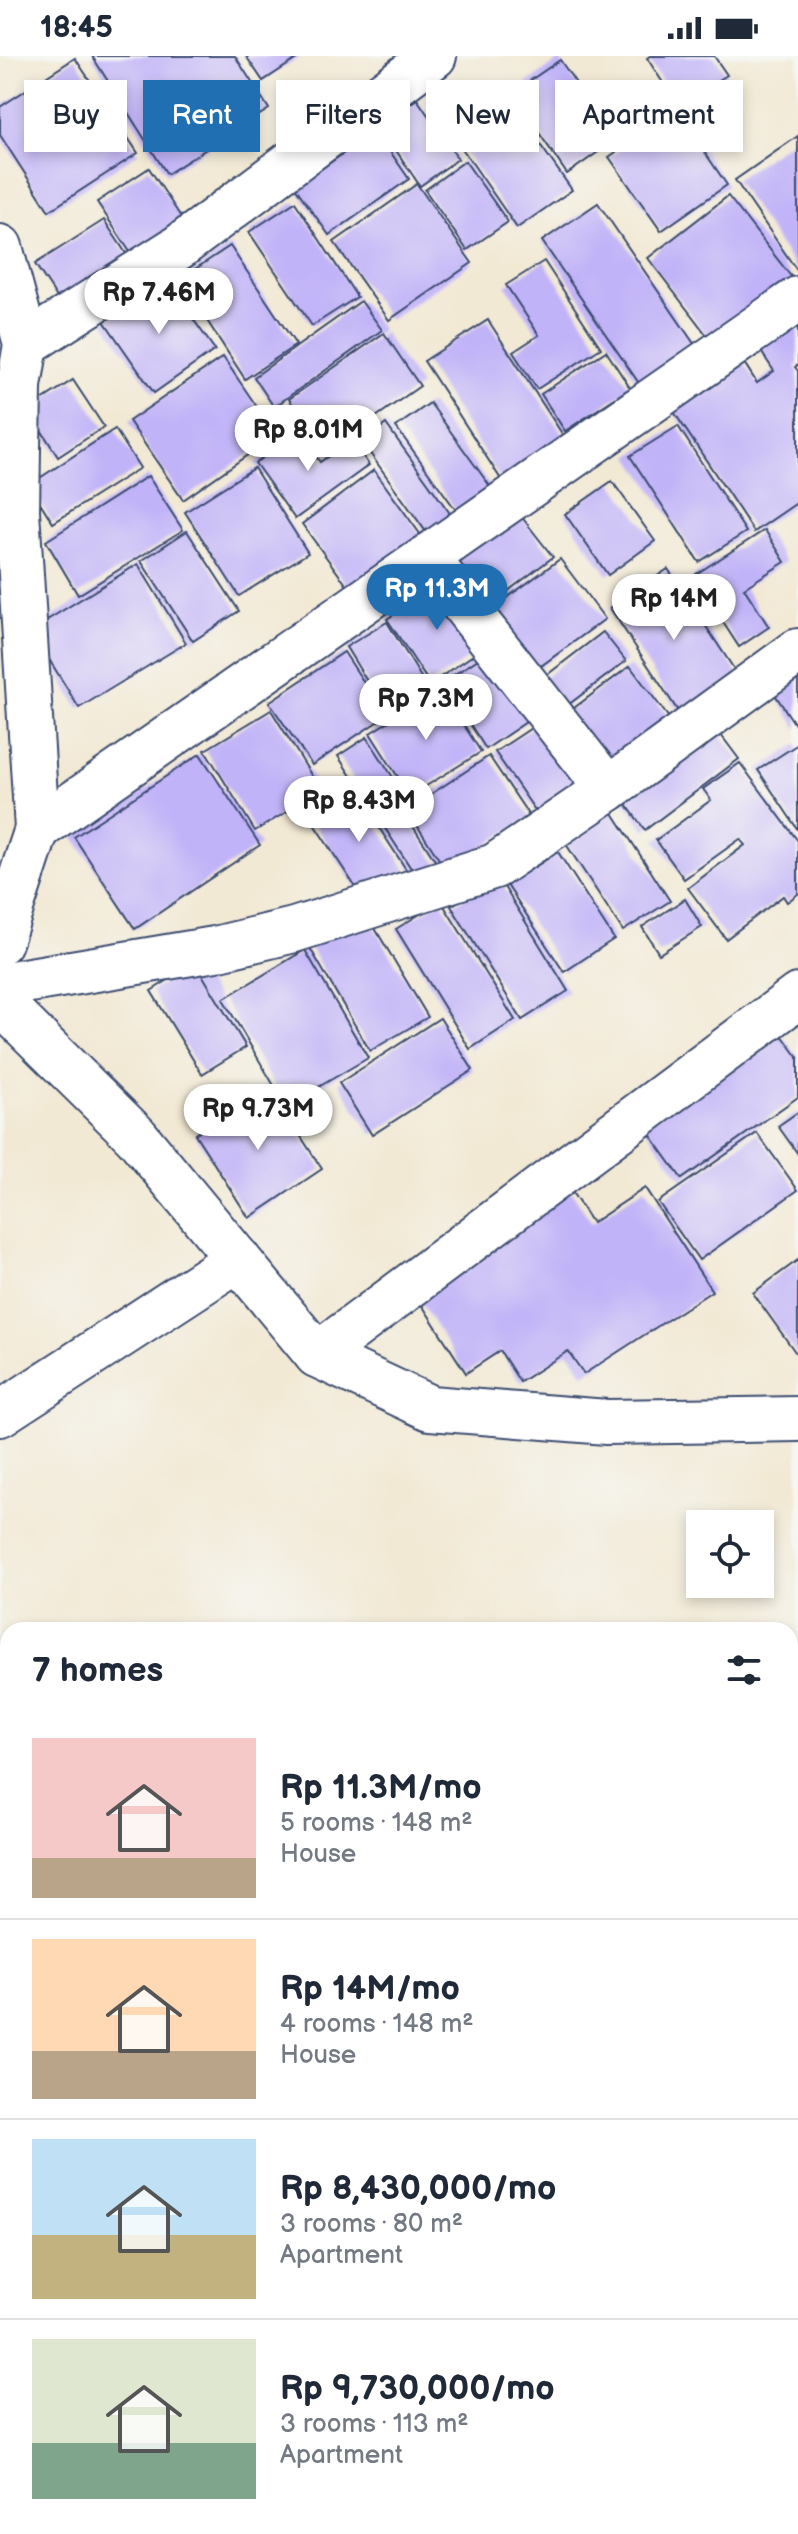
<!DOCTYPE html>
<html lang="en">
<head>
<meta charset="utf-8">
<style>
  body { margin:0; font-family:"Balsamiq Sans",sans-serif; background:#f2f2f3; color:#1f2937; height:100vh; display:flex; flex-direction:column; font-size:30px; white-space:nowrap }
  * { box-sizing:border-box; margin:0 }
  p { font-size:26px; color:#747a83 }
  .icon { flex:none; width:44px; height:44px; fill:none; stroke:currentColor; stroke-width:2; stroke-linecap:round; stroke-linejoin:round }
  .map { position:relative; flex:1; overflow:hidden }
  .sheet { position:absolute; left:0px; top:1566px; width:798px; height:912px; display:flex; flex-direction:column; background:#fff; border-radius:24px 24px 0 0; box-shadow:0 4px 12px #0003 }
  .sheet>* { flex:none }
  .guide { position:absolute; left:24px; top:24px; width:750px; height:72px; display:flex; gap:16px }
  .tools { position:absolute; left:686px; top:1454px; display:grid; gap:16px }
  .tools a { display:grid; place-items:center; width:88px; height:88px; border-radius:0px; background:#fff; box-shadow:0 4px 12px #0003; font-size:40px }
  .price { position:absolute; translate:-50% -68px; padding:0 18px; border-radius:28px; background:#fff; color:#222; font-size:26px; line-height:52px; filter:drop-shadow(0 2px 4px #0008) }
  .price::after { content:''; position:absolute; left:50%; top:48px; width:24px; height:18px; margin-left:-12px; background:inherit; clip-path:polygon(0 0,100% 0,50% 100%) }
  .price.active { background:#1f6fb2; color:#fff }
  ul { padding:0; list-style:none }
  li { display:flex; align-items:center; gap:24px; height:200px; padding:0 32px }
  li+li { border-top:2px solid #e0e1e3 }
  li span { display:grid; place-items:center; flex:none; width:224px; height:160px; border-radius:0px; color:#555 }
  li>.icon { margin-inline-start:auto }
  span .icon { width:96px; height:96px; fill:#fffc; stroke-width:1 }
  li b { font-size:34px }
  h2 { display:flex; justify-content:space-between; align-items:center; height:96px; padding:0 32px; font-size:34px }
  .pill { padding:0 28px; border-radius:0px; background:#fff; box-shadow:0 4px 12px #0003; font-size:28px; line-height:72px }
  .pill.active { background:#1f6fb2; color:#fff }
  .status { display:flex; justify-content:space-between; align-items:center; height:56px; padding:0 40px; background:#fff; direction:ltr }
  .status svg { height:22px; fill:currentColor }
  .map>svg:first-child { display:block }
  .building { fill:#c1b3f8 }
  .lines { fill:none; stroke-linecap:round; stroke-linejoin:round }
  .minor-casing { stroke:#3b4b70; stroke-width:48 }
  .minor { stroke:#fff; stroke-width:44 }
</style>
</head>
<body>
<div class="status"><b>18:45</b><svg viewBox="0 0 49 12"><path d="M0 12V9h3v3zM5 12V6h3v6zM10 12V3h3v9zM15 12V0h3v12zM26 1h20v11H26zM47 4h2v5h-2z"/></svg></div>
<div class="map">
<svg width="798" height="2478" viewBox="0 0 798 2478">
  <rect width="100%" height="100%" fill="#f6f6f2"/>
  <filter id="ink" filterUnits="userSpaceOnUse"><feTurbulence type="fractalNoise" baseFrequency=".0125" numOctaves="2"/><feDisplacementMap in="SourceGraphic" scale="16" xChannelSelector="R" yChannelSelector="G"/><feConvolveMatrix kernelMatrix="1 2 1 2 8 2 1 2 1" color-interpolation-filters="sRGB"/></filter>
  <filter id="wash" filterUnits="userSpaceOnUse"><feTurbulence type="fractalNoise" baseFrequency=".006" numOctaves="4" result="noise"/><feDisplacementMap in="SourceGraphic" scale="32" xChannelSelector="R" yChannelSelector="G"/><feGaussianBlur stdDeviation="1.8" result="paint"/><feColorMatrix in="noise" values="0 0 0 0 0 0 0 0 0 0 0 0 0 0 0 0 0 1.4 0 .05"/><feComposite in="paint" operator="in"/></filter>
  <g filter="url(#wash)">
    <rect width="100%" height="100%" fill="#f2e9d4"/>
    <g id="blocks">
      <g class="building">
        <path d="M 92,0 L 235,0 L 269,53 L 167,118 Z"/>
        <path d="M 246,0 L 301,0 L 263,25 Z"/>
        <path d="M 650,0 L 714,0 L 727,19 L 678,50 L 647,2 Z"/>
        <path d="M 75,2 L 138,97 L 49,155 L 0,79 L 0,51 Z"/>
        <path d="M 560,4 L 615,84 L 567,118 L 512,37 Z"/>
        <path d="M 417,43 L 458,103 L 420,130 L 379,69 Z"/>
        <path d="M 511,47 L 572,134 L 517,172 L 457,85 Z"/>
        <path d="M 676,54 L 727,129 L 661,175 L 609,101 Z"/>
        <path d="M 376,75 L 409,123 L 329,179 L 295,131 Z"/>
        <path d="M 798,80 L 798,216 L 735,124 Z"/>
        <path d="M 465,105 L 508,166 L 467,194 L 425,134 Z"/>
        <path d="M 149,112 L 188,172 L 136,205 L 97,146 Z"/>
        <path d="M 417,128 L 472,207 L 389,264 L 334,186 Z"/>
        <path d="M 728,140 L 793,223 L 712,286 L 648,202 Z"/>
        <path d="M 295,146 L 357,241 L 312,270 L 249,176 Z"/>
        <path d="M 598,147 L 701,298 L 645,336 L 542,185 Z"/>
        <path d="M 104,164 L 133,208 L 64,252 L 35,208 Z"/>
        <path d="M 230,190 L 296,289 L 245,323 L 180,223 Z"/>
        <path d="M 544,205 L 601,292 L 537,333 L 513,296 L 539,279 L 506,229 Z"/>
        <path d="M 164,222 L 215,294 L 154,337 L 104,265 Z"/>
        <path d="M 361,245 L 382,274 L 274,351 L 254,321 Z"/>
        <path d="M 488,264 L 572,393 L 508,434 L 424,305 Z"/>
        <path d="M 794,266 L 798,272 L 798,309 L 795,311 L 798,315 L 798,446 L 754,476 L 668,347 L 739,299 L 757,327 L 774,315 L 758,291 Z"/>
        <path d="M 384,277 L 420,330 L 326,396 L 289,343 Z"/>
        <path d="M 606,295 L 630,332 L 565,375 L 541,338 Z"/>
        <path d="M 223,301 L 276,379 L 183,444 L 129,365 Z"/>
        <path d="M 73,324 L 104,371 L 58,401 L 28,353 Z"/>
        <path d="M 430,347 L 500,444 L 466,468 L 396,371 Z"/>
        <path d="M 386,368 L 459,470 L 434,487 L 362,386 Z"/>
        <path d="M 678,370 L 746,476 L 699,506 L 630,400 Z"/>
        <path d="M 115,373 L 140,412 L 53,467 L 29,429 Z"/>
        <path d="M 298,376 L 320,406 L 351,384 L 369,409 L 295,463 L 255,407 Z"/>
        <path d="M 254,412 L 308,497 L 239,540 L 185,456 Z"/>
        <path d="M 374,414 L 423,482 L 351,535 L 302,468 Z"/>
        <path d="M 148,420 L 183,474 L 78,539 L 46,485 Z"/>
        <path d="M 612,425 L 655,485 L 608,519 L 565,458 Z"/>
        <path d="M 517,455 L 553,501 L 479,557 L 444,511 Z"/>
        <path d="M 765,474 L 785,506 L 744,532 L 769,571 L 739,591 L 693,520 Z"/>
        <path d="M 187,475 L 239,555 L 193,585 L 141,505 Z"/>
        <path d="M 560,503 L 605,563 L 526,621 L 481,561 Z"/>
        <path d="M 138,508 L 186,587 L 79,652 L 31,574 Z"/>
        <path d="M 668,513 L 738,619 L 680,658 L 610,552 Z"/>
        <path d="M 445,525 L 488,589 L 430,628 L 387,563 Z"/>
        <path d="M 387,566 L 427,631 L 386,656 L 346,591 Z"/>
        <path d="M 603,576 L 626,605 L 556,658 L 534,629 Z"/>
        <path d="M 492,594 L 535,660 L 486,693 L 443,626 Z"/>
        <path d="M 344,596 L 386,660 L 312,709 L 269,646 Z"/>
        <path d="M 630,610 L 672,666 L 604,717 L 562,661 Z"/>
        <path d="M 798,617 L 798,673 L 772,634 Z"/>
        <path d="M 441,633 L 481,696 L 410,740 L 370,677 Z"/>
        <path d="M 271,654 L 321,735 L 255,775 L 205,694 Z"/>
        <path d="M 539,667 L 582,730 L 539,760 L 495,696 Z"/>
        <path d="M 712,667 L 739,703 L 645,774 L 618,737 Z"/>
        <path d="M 367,681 L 409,746 L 401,752 L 438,809 L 418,823 L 338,700 Z"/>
        <path d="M 798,688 L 798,774 L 758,714 Z"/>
        <path d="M 200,698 L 260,789 L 135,873 L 74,781 Z"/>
        <path d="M 489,700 L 530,761 L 446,814 L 407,754 Z"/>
        <path d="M 740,707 L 798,785 L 798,838 L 787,846 L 783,840 L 726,883 L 688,832 L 745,789 L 740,783 L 684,823 L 656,784 L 711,744 L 703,733 Z"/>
        <path d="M 350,727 L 411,821 L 368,850 L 306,756 Z"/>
        <path d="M 611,754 L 670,845 L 623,875 L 564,785 Z"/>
        <path d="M 558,796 L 614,883 L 564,916 L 507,829 Z"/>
        <path d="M 498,821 L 568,935 L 522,964 L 451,850 Z"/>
        <path d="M 685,843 L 702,871 L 659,898 L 642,871 Z"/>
        <path d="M 441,845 L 515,964 L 470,993 L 396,873 Z"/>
        <path d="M 367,859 L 428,961 L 370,995 L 310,892 Z"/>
        <path d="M 305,894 L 368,1002 L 286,1050 L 223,943 Z"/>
        <path d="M 195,907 L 246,991 L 202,1018 L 151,935 Z"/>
        <path d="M 440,962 L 473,1014 L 372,1079 L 339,1027 Z"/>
        <path d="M 779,975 L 798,1001 L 798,1041 L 682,1123 L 644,1070 Z"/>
        <path d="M 268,1030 L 322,1113 L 249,1162 L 195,1078 Z"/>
        <path d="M 798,1056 L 798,1098 L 778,1070 Z"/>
        <path d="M 757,1077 L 798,1134 L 699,1204 L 658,1146 Z"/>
        <path d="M 568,1130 L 592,1167 L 645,1132 L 712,1235 L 584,1318 L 568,1295 L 520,1326 L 500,1295 L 466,1317 L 411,1232 Z"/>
        <path d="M 798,1204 L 798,1300 L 753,1237 Z"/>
        <path d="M 8,2239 L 8,2265 L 0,2251 L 0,2244 Z"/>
      </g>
    </g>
  </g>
  <g filter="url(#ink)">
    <use href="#blocks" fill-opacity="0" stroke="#3b4b70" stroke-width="2"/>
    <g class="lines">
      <g class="minor-casing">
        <g id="minor">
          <path d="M 0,191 L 26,288 L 19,330 L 17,455 L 37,773 L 0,886"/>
          <path d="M 26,288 L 179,191 L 434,0"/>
          <path d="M 427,502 L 608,733"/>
          <path d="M 37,773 L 798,243"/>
          <path d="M 0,929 L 215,893 L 294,874 L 495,810 L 608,733 L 798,595"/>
          <path d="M 0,946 L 136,1080 L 317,1299 L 430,1352 L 607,1366 L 798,1363"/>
          <path d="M 317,1299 L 798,940"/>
          <path d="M 0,1358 L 238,1203"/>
          <path d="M 0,2314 L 8,2326"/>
          <path d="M 106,2470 L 112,2478"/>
        </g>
      </g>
      <use href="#minor" class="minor"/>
    </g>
  </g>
</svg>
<div class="tools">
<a><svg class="icon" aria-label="locate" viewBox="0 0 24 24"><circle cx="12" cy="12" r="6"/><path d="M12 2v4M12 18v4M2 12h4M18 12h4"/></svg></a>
</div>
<b class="price" style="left:159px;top:280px">Rp 7.46M</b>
<b class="price" style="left:308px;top:417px">Rp 8.01M</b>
<b class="price active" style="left:437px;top:576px">Rp 11.3M</b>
<b class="price" style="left:674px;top:586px">Rp 14M</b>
<b class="price" style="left:426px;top:686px">Rp 7.3M</b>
<b class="price" style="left:359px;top:788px">Rp 8.43M</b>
<b class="price" style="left:258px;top:1096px">Rp 9.73M</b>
<div class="guide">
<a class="pill">Buy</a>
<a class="pill active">Rent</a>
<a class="pill">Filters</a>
<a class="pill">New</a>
<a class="pill">Apartment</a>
</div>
<section class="sheet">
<h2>7 homes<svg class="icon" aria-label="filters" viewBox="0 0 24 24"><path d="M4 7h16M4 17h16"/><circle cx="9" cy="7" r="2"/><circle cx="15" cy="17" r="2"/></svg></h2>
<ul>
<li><span style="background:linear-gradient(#f6c9c9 75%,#b9a48a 0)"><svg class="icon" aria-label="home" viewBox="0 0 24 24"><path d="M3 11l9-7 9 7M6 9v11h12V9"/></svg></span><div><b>Rp 11.3M/mo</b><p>5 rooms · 148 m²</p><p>House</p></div></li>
<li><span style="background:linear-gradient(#ffd9b3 70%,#b9a48a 0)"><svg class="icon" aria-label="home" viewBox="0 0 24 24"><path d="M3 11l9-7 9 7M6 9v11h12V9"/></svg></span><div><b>Rp 14M/mo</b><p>4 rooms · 148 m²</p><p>House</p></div></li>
<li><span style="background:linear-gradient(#bfe0f5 60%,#c2b280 0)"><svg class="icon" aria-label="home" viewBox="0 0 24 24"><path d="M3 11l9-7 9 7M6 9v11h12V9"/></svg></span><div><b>Rp 8,430,000/mo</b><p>3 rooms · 80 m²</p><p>Apartment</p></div></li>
<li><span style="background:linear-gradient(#dfe7d0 65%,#7fa58c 0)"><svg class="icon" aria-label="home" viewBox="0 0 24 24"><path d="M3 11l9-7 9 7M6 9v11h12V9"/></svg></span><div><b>Rp 9,730,000/mo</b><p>3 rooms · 113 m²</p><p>Apartment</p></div></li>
</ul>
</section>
</div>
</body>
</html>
